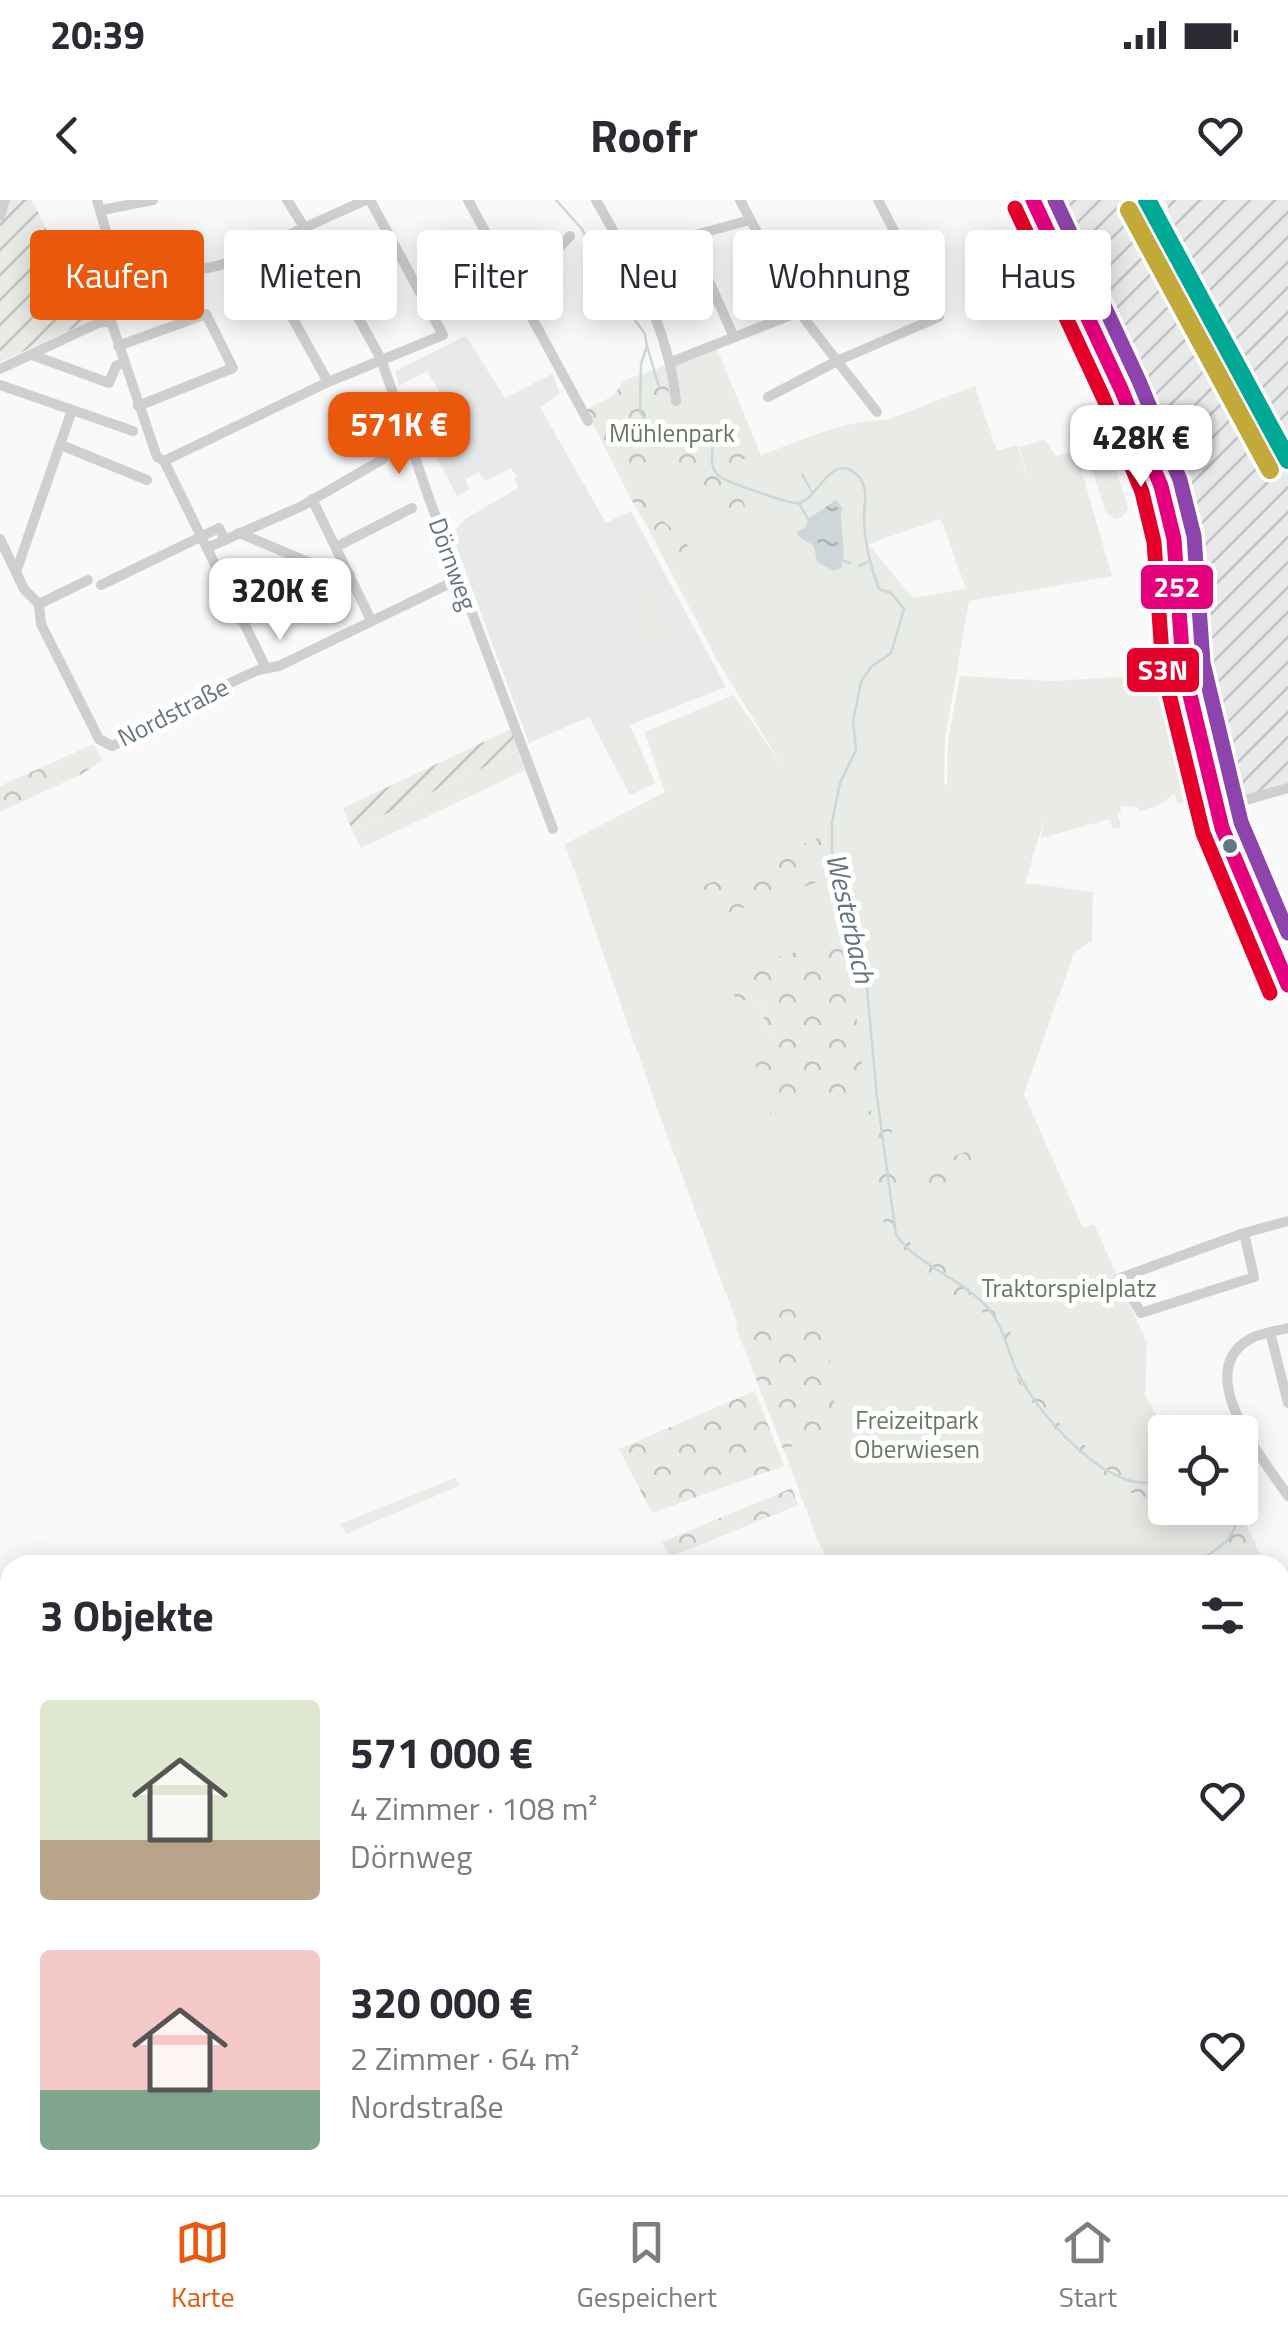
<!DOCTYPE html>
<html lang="de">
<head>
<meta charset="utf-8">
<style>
  body { margin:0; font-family:"Titillium Web",sans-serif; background:#f2f2f3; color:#2b2b33; height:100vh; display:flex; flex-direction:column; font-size:38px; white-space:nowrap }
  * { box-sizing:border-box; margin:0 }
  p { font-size:32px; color:#7c7c81 }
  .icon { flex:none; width:55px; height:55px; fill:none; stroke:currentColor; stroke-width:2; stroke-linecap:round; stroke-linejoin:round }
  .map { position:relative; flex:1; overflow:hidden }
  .details { position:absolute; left:0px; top:1355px; width:1290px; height:640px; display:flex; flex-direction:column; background:#fff; border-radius:30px 30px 0 0; box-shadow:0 5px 25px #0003 }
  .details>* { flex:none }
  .hud { position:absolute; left:30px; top:30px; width:1230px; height:90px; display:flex; gap:20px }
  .controls { position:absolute; left:1148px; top:1215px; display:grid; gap:20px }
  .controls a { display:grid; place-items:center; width:110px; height:110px; border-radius:10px; background:#fff; box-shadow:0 5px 25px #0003; font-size:50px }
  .price { position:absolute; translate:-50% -85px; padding:0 22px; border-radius:20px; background:#fff; color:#222; font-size:32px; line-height:65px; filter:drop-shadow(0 2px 5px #0008) }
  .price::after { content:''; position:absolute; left:50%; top:60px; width:30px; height:22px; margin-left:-15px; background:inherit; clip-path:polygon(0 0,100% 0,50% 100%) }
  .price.selected { background:#ea580c; color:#fff }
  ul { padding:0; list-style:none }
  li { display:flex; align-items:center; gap:30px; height:250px; padding:0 40px }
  li span { display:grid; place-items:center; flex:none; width:280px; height:200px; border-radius:10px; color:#555 }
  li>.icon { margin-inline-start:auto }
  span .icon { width:120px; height:120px; fill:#fffc; stroke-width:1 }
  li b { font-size:42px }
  h2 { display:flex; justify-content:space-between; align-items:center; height:120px; padding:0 40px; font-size:42px }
  .tag { padding:0 35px; border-radius:10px; background:#fff; box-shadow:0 5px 25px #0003; font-size:35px; line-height:90px }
  .tag.selected { background:#ea580c; color:#fff }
  .status { display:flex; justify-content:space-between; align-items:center; height:70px; padding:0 50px; background:#fff; direction:ltr }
  .status svg { height:28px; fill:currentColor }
  header { display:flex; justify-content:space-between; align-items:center; height:130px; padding:0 40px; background:#fff; font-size:45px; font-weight:700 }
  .menu { display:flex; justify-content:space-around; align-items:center; height:140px; border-top:2px solid #e1e1e2; background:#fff; font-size:28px; color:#7c7c81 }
  .menu a { display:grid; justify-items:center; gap:5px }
  .menu .selected { color:#ea580c }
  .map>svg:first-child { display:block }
  .built { fill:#e8e9e9 }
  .industrial { fill:url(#industrial-furrows) }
  .green { fill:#e8ebe6; fill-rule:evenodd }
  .forest { fill:url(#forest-crowns) }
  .garden { fill:url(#garden-furrows) }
  .water { fill:url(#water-ripples) }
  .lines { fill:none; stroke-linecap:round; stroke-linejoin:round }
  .stream { stroke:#ced6d9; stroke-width:2.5 }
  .major-casing { stroke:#d5d6d7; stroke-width:19 }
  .minor { stroke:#cecfd0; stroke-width:10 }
  .major { stroke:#e1e2e2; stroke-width:14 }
  .bus-1-casing { stroke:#fff; stroke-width:22 }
  .bus-2-casing { stroke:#fff; stroke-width:22 }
  .bus-3-casing { stroke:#fff; stroke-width:22 }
  .bus-1 { stroke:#e5007d; stroke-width:15 }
  .bus-2 { stroke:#e4002b; stroke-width:15 }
  .bus-3 { stroke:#8e44ad; stroke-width:15 }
  .rail-1-casing { stroke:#fff; stroke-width:25 }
  .rail-2-casing { stroke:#fff; stroke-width:25 }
  .rail-1 { stroke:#00a896; stroke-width:18 }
  .rail-2 { stroke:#c1a93a; stroke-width:18 }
  .bus-dot { fill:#657683; stroke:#fff; stroke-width:4 }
  .labels { text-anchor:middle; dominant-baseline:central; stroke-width:10; stroke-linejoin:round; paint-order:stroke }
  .park-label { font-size:25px; fill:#687a64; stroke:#fff }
  .street-label { font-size:25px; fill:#657683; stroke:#fff }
  .water-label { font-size:28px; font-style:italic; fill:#60757c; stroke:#fff }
  .line-badge { stroke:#fff; stroke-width:4 }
  .badge-label { font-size:28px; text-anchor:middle; font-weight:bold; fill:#fff }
</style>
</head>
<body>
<div class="status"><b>20:39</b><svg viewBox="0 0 49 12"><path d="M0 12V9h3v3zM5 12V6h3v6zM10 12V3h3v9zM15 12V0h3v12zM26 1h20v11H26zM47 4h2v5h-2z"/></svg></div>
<header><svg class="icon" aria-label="back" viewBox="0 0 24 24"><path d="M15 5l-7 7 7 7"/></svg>Roofr<svg class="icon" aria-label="heart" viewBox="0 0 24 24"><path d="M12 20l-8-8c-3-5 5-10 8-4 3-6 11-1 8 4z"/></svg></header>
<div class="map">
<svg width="1288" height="1995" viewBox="0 0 1288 1995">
  <defs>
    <pattern id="industrial-furrows" width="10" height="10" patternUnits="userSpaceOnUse" patternTransform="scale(2.5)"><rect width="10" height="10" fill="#e8e9e9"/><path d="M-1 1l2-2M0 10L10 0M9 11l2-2" fill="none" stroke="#c0c1c2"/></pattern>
    <pattern id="forest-crowns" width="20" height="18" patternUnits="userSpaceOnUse" patternTransform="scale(2.5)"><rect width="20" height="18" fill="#e8ebe6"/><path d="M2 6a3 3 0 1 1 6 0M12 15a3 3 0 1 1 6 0" fill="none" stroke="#c0c3c0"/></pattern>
    <pattern id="garden-furrows" width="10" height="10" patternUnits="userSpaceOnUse" patternTransform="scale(2.5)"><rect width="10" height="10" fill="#e8ebe6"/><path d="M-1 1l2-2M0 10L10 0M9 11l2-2" fill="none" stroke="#c0c3c0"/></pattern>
    <pattern id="water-ripples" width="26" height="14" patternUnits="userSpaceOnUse" patternTransform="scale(2.5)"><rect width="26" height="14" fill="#ced6d9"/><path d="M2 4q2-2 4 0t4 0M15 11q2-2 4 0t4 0" fill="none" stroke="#abb2b5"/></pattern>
  </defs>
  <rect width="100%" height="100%" fill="#f9f9f9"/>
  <path class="built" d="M 466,136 L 505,198 L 552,174 L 560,194 L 540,207 L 606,323 L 631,311 L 726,487 L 630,525 L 655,583 L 630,595 L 589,517 L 529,543 L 452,334 L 465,319 L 518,288 L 515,279 L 517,277 L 511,268 L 485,281 L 479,272 L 465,279 L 470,289 L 457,296 L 419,225 L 432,218 L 438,227 L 448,219 L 443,209 L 448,206 L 427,171 L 399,186 L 395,171 Z"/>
  <path class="industrial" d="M 1039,0 L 1137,0 L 1149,20 L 1169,10 L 1165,0 L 1288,0 L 1288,591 L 1222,611 L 1198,506 L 1177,312 L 1126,185 Z"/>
  <g class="green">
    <path d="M 717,149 L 761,255 C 797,242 849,218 887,220 L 975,186 L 997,251 L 1017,245 L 1030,286 L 1019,247 L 1045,240 L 1056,256 L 1068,253 L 1077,255 L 1112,376 L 969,401 L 945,539 L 944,582 L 947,587 L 948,539 L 960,476 L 1052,481 L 1173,474 L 1207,612 L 1197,615 L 1192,600 L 1178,604 L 1174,594 L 1157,606 L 1139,611 L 1138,607 L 1120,606 L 1121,612 L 1117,613 L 1121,627 L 1113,629 L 1110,619 L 1041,638 L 1044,620 L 1025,683 L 1093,692 L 1092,741 L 1074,753 L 1024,894 L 1083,1028 L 1094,1024 L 1147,1143 L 1145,1195 L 1166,1232 L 1165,1308 L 1238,1308 L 1265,1365 L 830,1365 L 817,1339 L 657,908 L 565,644 L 665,592 L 645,532 L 733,495 L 782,565 L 717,460 L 586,210 L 613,196 L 625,180 ZM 941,319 L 966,389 L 913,398 L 868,344 ZM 758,797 L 865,890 L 771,842 Z"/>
    <path d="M 1100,247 L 1111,254 L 1128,308 L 1122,317 L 1115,319 L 1105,311 L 1089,259 L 1094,250 Z"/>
    <path d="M 647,392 L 672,438 L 649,451 L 624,404 Z"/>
    <path d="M 626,525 L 654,582 L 632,592 L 605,536 Z"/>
    <path d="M 518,551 L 525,570 L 361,648 L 352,630 Z"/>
    <path d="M 455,1278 L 459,1286 L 346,1334 L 340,1324 Z"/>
    <path d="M 1280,1405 L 1288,1427 L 1288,1833 L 1280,1835 Z"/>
    <path d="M 1288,1843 L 1288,1995 L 1246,1995 L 1244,1985 L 1280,1985 L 1280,1845 Z"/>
  </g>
  <g class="forest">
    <path d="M 670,164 L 668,200 L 661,201 L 655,228 L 667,241 L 697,237 L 715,221 L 730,241 L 758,254 L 731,264 L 749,319 L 703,302 L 679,265 L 660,261 C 620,313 676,317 694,356 L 671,365 L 632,301 L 586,210 L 613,196 L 625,180 Z"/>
    <path d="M 94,544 L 102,560 L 82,574 L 0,612 L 0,586 Z"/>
    <path d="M 821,637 L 829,678 L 711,719 L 700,687 Z"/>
    <path d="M 847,738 L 865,890 L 771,915 L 752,853 L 771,842 L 758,797 L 736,802 L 727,771 Z"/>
    <path d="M 889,901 L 896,975 L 969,951 L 979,973 L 909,993 C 894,1011 903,1041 921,1054 C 930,1062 945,1065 956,1071 C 964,1076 992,1097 997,1105 C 1008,1120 1011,1137 1018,1154 C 1027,1173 1049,1213 1063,1227 C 1087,1250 1130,1281 1165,1271 L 1165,1302 L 1121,1290 L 1092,1272 L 1025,1194 L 981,1109 L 930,1085 L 888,1045 L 864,914 Z"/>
    <path d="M 821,1097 L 829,1120 L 831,1196 L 859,1246 L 813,1240 L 783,1249 L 736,1127 Z"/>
    <path d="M 755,1191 L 784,1266 L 652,1313 L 619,1249 Z"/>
    <path d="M 792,1288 L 798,1305 L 670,1357 L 662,1342 Z"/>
    <path d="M 1205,1308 L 1238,1308 L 1265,1365 L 1168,1365 L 1213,1333 L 1210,1314 Z"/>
  </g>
  <g class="garden">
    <path d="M 0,0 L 32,0 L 92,120 L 0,162 Z"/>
    <path d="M 511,529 L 518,551 L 352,630 L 343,608 Z"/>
  </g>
  <path class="water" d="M 836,300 L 842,307 C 838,328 848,348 841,368 L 834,371 L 817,362 L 814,346 L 798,336 L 797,332 L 806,327 L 808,319 Z"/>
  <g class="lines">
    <g class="stream">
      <path d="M 556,0 L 582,29 L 605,78 L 645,134 L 647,146 L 641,164 L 640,212 L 658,237 L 666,242 L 707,236 L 713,239 C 713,251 708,267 719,276 C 726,282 789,304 798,303 C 818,301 832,247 859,277 C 870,290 863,307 864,322 C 865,345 871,368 879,389 L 891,393 L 904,409 L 891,453 L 871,467 L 861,482 L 853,521 L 856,550 L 840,583 L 832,622 L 832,652 L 864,756 L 877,897 L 896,1035 C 921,1069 966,1079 991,1112 C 1005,1130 1008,1155 1019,1175 C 1038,1212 1086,1266 1127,1280 C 1139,1284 1152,1282 1165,1281"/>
      <path d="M 647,146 L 659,187"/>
      <path d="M 802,274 L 813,294"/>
      <path d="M 799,303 L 808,319"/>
      <path d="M 844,361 L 850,363"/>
      <path d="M 859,366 L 868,362"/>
      <path d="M 1190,1365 C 1215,1351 1241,1340 1236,1308"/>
      <path d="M 1280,1821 L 1285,1833"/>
    </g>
    <g class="major-casing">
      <g id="major">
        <path d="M 1280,1840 L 1288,1839"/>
        <path d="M 782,1995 L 793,1985"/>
      </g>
    </g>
    <g class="minor">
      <path d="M 97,0 L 106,31 L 111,121 L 157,257 L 164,261 L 328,182 L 443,135 L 370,0"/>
      <path d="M 287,0 L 336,77 L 381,159 L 430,301 L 553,629"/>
      <path d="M 468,0 L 588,221"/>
      <path d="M 596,0 C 631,62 669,128 676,201"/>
      <path d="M 740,0 L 799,112 L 877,212"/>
      <path d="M 1033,0 L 1121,189 L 1161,286 L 1174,339 L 1183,466 L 1222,628 L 1288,785"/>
      <path d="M 102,10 L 153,0"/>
      <path d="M 0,16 L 5,0"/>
      <path d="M 689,37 L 734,137"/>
      <path d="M 254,49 L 328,182"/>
      <path d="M 628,53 L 750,20"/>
      <path d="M 109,65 L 207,68 L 221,65 L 366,0"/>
      <path d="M 518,91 L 570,36"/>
      <path d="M 118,146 L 206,114 L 233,168 L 138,206"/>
      <path d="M 32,155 L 109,183 L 116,166 L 122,163"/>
      <path d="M 671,162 L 799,112"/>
      <path d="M 0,169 L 98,123 L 111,121"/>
      <path d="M 0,185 L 133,231"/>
      <path d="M 768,197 L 839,160 L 939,117 L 878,0"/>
      <path d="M 61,245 L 147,280"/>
      <path d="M 164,261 L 266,468"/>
      <path d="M 312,299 L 371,420"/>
      <path d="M 239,333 L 313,364 L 350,375"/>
      <path d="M 0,339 L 24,389 L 39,404 L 41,424 L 99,539 L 112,546 L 203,502 L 217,489 L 258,470 L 279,466 L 459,379"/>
      <path d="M 209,347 L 302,306 L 383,259"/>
      <path d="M 336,347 L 412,308"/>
      <path d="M 16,372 L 72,210"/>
      <path d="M 101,385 L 219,328 L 225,340"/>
      <path d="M 39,404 L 88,380"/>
      <path d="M 1218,608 L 1288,588"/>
      <path d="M 1244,1033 L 1254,1077 L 1141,1113 L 1120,1078 L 1244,1033 L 1288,1021"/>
      <path d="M 1288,1128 C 1276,1131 1261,1133 1250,1139 C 1190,1173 1265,1261 1288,1296"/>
      <path d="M 1270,1132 L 1288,1203"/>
      <path d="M 1100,1985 L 1105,1995"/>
      <path d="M 1199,1985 L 1204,1995"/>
      <path d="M 1002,1995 L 1024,1985"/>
    </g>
    <use href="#major" class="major"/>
    <g class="bus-1-casing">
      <path id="bus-1" d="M 1033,0 L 1121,189 L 1161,286 L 1174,339 L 1183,466 L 1222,628 L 1288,785"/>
    </g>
    <g class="bus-2-casing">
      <path id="bus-2" d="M 1015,8 L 1103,197 L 1142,292 L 1154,342 L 1163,469 L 1203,633 L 1270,793"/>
    </g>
    <g class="bus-3-casing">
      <path id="bus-3" d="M 1055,0 L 1139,181 L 1180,280 L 1194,336 L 1203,463 L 1241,622 L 1288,733"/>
    </g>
    <use href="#bus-1" class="bus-1"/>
    <use href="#bus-2" class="bus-2"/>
    <use href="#bus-3" class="bus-3"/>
    <g class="rail-1-casing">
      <path id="rail-1" d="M 1147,0 L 1288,260"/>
    </g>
    <g class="rail-2-casing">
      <path id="rail-2" d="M 1129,10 L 1270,270"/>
    </g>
    <use href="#rail-1" class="rail-1"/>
    <use href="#rail-2" class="rail-2"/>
  </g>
  <circle class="bus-dot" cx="1230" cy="646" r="9"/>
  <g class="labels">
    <g class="park-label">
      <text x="672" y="233">Mühlenpark</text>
      <text x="1069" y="1088">Traktorspielplatz</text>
      <text x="917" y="1220">Freizeitpark<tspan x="917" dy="29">Oberwiesen</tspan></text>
    </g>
    <g class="street-label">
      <text transform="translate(453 364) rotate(70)">Dörnweg</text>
      <text transform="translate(173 512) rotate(-27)">Nordstraße</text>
    </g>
    <g class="water-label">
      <text transform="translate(851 718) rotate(77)">Westerbach</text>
    </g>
  </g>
  <g class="line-badge">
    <rect x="1139" y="363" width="76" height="48" rx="10" fill="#e5007d"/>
    <rect x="1125" y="446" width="76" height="48" rx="10" fill="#e4002b"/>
  </g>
  <g class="badge-label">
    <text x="1177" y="397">252</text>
    <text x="1163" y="480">S3N</text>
  </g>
</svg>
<div class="controls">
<a><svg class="icon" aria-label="locate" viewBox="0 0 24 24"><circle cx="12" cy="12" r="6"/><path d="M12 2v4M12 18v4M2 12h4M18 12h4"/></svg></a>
</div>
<b class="price selected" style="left:399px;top:277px">571K €</b>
<b class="price" style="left:1141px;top:290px">428K €</b>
<b class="price" style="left:280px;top:443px">320K €</b>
<div class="hud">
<a class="tag selected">Kaufen</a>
<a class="tag">Mieten</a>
<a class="tag">Filter</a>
<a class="tag">Neu</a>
<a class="tag">Wohnung</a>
<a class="tag">Haus</a>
</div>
<section class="details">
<h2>3 Objekte<svg class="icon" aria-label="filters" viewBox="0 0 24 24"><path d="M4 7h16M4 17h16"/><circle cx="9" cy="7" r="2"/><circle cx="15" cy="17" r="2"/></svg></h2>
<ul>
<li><span style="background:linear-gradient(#dfe7d0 70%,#b9a48a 0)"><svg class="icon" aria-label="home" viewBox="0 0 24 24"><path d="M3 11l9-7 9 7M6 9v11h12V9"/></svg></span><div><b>571 000 €</b><p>4 Zimmer · 108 m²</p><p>Dörnweg</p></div><svg class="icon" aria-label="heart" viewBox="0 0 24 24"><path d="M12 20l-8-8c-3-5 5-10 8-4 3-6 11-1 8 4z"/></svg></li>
<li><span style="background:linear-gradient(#f6c9c9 70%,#7fa58c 0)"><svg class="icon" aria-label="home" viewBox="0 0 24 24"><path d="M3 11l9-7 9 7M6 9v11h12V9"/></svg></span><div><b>320 000 €</b><p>2 Zimmer · 64 m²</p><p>Nordstraße</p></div><svg class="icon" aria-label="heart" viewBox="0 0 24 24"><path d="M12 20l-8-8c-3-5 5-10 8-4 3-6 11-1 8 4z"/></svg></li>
</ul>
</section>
</div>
<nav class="menu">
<a class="selected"><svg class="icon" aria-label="map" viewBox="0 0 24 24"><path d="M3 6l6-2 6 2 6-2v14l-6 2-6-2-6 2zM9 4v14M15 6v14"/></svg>Karte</a>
<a><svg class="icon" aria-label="saved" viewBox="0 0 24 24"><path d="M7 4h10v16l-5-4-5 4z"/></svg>Gespeichert</a>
<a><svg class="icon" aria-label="home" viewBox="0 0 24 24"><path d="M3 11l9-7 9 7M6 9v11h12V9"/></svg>Start</a>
</nav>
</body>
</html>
